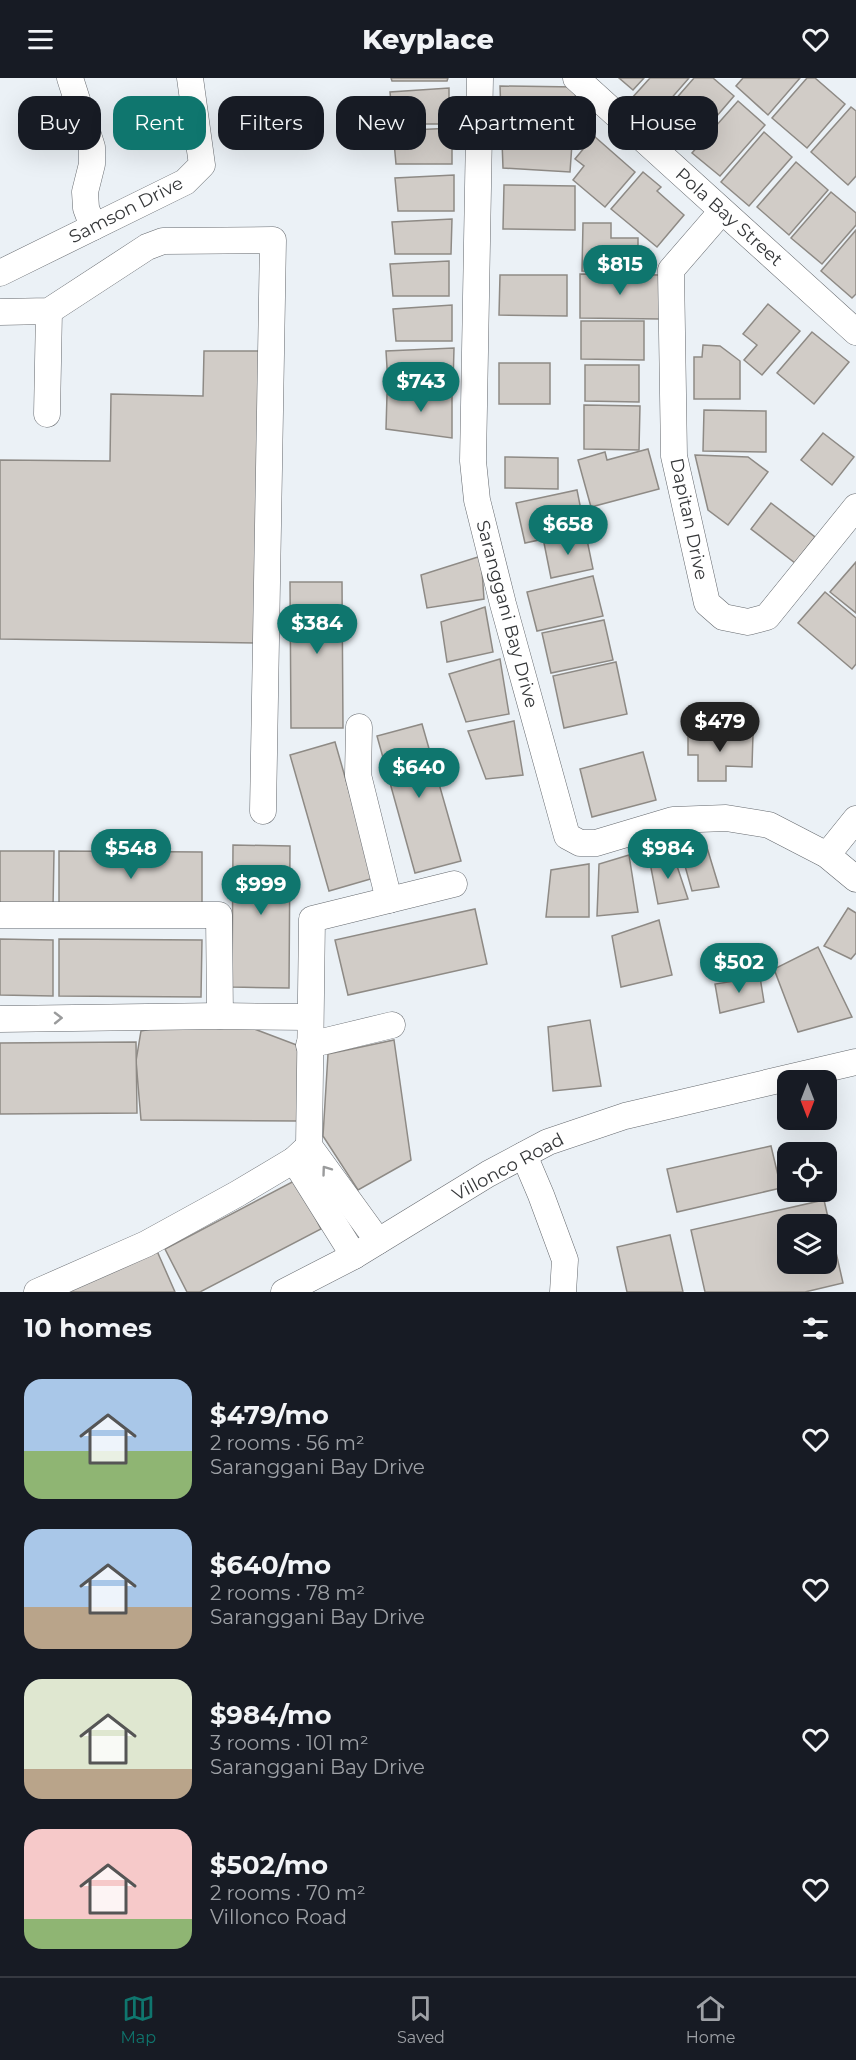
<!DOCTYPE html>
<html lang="en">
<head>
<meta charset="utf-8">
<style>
  body { margin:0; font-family:Montserrat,sans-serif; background:#242831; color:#f1f3f6; height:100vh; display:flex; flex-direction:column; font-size:22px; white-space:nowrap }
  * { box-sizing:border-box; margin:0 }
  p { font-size:20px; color:#9ea1a6 }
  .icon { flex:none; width:33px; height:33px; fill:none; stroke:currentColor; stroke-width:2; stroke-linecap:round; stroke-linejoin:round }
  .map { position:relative; height:1214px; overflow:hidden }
  .sheet { display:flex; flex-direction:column; background:#171b24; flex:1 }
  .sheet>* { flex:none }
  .banner { position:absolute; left:18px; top:18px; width:820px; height:54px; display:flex; gap:12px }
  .needle { width:39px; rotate:180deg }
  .fabs { position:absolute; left:777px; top:992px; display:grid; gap:12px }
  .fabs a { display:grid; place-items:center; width:60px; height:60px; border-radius:12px; background:#171b24; box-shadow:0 6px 24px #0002; font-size:30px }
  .price { position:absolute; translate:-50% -51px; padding:0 14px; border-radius:21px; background:#0f766e; color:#fff; font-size:20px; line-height:39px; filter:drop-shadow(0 2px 3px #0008) }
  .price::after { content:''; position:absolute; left:50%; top:36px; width:18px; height:14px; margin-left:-9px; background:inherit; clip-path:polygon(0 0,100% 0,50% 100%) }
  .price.on { background:#222; color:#fff }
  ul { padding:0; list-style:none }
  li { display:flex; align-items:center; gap:18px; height:150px; padding:0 24px }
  li span { display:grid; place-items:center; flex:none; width:168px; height:120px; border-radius:18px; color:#555 }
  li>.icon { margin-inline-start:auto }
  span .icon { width:72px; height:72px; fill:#fffc; stroke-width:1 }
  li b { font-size:26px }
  h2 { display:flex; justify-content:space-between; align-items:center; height:72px; padding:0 24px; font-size:26px }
  .chip { padding:0 21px; border-radius:18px; background:#171b24; box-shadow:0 6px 24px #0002; font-size:21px; line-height:54px }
  .chip.on { background:#0f766e; color:#fff }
  header { display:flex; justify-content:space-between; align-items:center; height:78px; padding:0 24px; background:#171b24; font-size:27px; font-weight:800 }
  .tabs { display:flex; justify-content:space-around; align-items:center; height:84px; border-top:2px solid #363941; background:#171b24; font-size:16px; color:#9ea1a6 }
  .tabs a { display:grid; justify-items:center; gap:3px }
  .tabs .on { color:#0f766e }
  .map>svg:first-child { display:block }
  .building { fill:#d1ccc7; stroke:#8e8a85; stroke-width:1.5; fill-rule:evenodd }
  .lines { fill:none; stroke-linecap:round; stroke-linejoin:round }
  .minor-casing { stroke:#65696e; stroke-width:27 }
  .minor { stroke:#fff; stroke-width:26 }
  .oneway { stroke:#9a9b9c }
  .labels { text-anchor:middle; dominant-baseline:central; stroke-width:4.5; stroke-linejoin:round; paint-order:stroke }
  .street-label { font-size:18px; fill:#353739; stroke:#fff }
</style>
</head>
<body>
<header><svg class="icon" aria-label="menu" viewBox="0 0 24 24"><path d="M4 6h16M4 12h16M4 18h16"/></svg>Keyplace<svg class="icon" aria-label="heart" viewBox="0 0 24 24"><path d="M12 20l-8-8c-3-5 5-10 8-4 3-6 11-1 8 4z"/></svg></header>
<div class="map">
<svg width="856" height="1214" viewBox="0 0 856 1214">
  <rect width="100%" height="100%" fill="#ebf1f6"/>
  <g class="building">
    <path d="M 391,0 L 448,0 L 447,3 L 392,3 Z"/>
    <path d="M 619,0 L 644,0 L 633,12 Z"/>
    <path d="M 650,0 L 689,0 L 655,39 L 632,20 Z"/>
    <path d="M 694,0 L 713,0 L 734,18 L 692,67 L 660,39 Z"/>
    <path d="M 743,0 L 800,0 L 768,37 L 736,8 Z"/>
    <path d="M 807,0 L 815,0 L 845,26 L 807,70 L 772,40 Z"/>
    <path d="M 500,8 L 576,9 L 570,94 L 503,90 Z"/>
    <path d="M 449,10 L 449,46 L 393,46 L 390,14 Z"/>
    <path d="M 738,23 L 765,47 L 720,98 L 692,75 Z"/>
    <path d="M 851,29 L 856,33 L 856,98 L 848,107 L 811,74 Z"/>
    <path d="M 452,50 L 452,86 L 396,86 L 393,53 Z"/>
    <path d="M 764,54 L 792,79 L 749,128 L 721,104 Z"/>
    <path d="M 594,58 L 635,94 L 605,129 L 573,102 L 584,88 L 575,81 Z"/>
    <path d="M 796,84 L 828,112 L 789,157 L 757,129 Z"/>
    <path d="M 643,94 L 661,109 L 657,113 L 684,137 L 657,169 L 611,131 Z"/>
    <path d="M 454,97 L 454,133 L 398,133 L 395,100 Z"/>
    <path d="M 504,107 L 575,108 L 575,152 L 503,151 Z"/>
    <path d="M 831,114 L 856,135 L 856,147 L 822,186 L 791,160 Z"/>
    <path d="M 452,141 L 451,176 L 395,176 L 392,144 Z"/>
    <path d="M 583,145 L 611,145 L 611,160 L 638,160 L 638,177 L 650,177 L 650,194 L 582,193 Z"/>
    <path d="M 856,152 L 856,216 L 852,220 L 821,193 Z"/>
    <path d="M 449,183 L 449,218 L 393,218 L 390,186 Z"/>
    <path d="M 580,196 L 661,197 L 661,241 L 580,240 Z"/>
    <path d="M 500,197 L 567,197 L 567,238 L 499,237 Z"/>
    <path d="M 768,226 L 800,253 L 762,297 L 744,282 L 757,267 L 743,256 Z"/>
    <path d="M 452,227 L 452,263 L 396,263 L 393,231 Z"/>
    <path d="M 581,243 L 644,243 L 644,282 L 581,281 Z"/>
    <path d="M 812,254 L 849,284 L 814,326 L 777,295 Z"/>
    <path d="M 703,267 L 720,268 L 740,283 L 740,321 L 694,321 L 694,279 L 702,279 Z"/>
    <path d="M 454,270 L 453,307 L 388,306 L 386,273 Z"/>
    <path d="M 204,273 L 262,273 L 258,565 L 0,561 L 0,382 L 110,383 L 111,316 L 203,318 Z"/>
    <rect x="499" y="285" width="51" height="41"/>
    <path d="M 585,287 L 639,287 L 639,324 L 585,323 Z"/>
    <path d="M 452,313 L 452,360 L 386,351 L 387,316 Z"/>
    <path d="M 584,327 L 640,328 L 639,372 L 584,371 Z"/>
    <path d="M 704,332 L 766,333 L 766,374 L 703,373 Z"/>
    <path d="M 823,355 L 854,379 L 832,407 L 801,382 Z"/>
    <path d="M 648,371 L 659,411 L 591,429 L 578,382 L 605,374 L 607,382 Z"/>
    <path d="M 695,377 L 748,379 L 768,394 L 728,447 L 708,432 Z"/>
    <path d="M 505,379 L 558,380 L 558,411 L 505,410 Z"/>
    <path d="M 577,412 L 585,452 L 525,465 L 516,425 Z"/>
    <path d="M 771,425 L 815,459 L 795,485 L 751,451 Z"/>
    <path d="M 586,457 L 593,491 L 551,500 L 544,465 Z"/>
    <path d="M 481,478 L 484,521 L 427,530 L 421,497 Z"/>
    <path d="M 856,484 L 856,535 L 830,514 Z"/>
    <path d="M 593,498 L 603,538 L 537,553 L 527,514 Z"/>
    <path d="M 290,504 L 342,504 L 343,650 L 291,650 Z"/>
    <path d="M 825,514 L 856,540 L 856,586 L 852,591 L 798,545 Z"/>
    <path d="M 485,529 L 493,574 L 447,584 L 441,544 Z"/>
    <path d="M 604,542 L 613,582 L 551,595 L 542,555 Z"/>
    <path d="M 500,581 L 509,636 L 466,644 L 449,596 Z"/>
    <path d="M 616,584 L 627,636 L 564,650 L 553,598 Z"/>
    <path d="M 514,643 L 523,697 L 486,701 L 468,653 Z"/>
    <path d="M 422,646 L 461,783 L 415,795 L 377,658 Z"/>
    <path d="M 688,655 L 753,656 L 752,689 L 726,688 L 726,703 L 698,703 L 698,677 L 688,677 Z"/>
    <path d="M 335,664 L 374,800 L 329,813 L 290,677 Z"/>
    <path d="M 643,674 L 656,722 L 592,739 L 580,691 Z"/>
    <path d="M 678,763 L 705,763 L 719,809 L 692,813 Z"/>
    <path d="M 233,767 L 290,768 L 289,910 L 232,909 Z"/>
    <path d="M 0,773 L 54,773 L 53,830 L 0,829 Z"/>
    <path d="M 59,773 L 202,774 L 202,830 L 59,829 Z"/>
    <path d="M 672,773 L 688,821 L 658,826 L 650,785 Z"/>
    <path d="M 629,777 L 638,834 L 597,838 L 599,786 Z"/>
    <path d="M 589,786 L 589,839 L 546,839 L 551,792 Z"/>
    <path d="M 848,830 L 856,835 L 856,875 L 851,881 L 824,868 Z"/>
    <path d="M 475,831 L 487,886 L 348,917 L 335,862 Z"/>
    <path d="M 659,842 L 672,897 L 621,909 L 612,858 Z"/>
    <path d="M 0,861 L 53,862 L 53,918 L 0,917 Z"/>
    <path d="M 59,861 L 202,862 L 201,919 L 59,918 Z"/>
    <path d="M 818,869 L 852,939 L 798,954 L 774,891 Z"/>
    <path d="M 760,899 L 764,924 L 720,935 L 715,906 Z"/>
    <path d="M 220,938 L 302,969 L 298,1043 L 141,1042 L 136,983 L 141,953 Z"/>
    <path d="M 590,942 L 601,1008 L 553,1013 L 548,949 Z"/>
    <path d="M 394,962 L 411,1082 L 358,1112 L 323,1058 L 328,976 Z"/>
    <path d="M 136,964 L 137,1035 L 0,1036 L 0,965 Z"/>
    <path d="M 771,1068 L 781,1110 L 677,1134 L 667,1091 Z"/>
    <path d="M 296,1102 L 321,1151 L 200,1214 L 187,1214 L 165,1171 Z"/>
    <path d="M 824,1122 L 843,1205 L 805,1214 L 705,1214 L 691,1152 ZM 788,1146 L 826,1146 L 826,1185 L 788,1185 Z"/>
    <path d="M 670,1157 L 683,1214 L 627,1214 L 617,1169 Z"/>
    <path d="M 157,1173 L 175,1214 L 58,1214 Z"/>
  </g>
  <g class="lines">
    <g class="minor-casing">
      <g id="minor">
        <path d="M 70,0 L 92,69 L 92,86 L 85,114 L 86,130 L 93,149"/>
        <path d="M 480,0 L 473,383 L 477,422 L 503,526 L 567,758 L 580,765 L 596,765 L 673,742 L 726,740 L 769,747 L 827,777 L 856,801"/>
        <path d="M 576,0 L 856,254"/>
        <path d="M 722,133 L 671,192 L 674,378 L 707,525 L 723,539 L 748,544 L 767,539 L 856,429"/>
        <path d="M 0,195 L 185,104 L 202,87 L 190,0"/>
        <path d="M 0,234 L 49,233 L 147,169 L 163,163 L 273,162 L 263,733"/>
        <path d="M 47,336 L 49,233"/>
        <path d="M 359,649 L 358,697 L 389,822"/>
        <path d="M 827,777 L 856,741"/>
        <path d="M 0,837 L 219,837 L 220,938"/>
        <path d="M 0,941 L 220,938 L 309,939"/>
        <path d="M 309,967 L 392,947"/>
        <path d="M 524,1077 L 541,1117 L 565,1182 L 563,1214"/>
        <path d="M 294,1082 L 354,1178"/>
        <path d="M 378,1163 L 309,1068 L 312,841 L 454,806"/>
        <path d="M 37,1214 L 146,1166 L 237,1116 L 294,1082 L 309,1068"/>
        <path d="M 284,1214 L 354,1178 L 488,1096 L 548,1064 L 625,1038 L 856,984"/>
      </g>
    </g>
    <use href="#minor" class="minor"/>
  </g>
  <defs><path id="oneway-chevron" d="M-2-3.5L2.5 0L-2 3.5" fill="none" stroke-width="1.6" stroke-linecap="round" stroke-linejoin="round" transform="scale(1.5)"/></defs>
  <g class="oneway">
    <use href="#oneway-chevron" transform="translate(58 940) rotate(-1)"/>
    <use href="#oneway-chevron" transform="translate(326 1092) rotate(-126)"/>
  </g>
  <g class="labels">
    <g class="street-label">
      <text transform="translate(126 132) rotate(-27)">Samson Drive</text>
      <text transform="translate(729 139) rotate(42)">Pola Bay Street</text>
      <text transform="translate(689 441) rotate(78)">Dapitan Drive</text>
      <text transform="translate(507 536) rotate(75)">Saranggani Bay Drive</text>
      <text transform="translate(508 1089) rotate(-28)">Villonco Road</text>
    </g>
  </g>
</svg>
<div class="fabs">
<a><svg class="needle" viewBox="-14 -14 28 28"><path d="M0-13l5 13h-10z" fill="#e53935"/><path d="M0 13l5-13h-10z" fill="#9ea1a6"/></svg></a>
<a><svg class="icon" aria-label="locate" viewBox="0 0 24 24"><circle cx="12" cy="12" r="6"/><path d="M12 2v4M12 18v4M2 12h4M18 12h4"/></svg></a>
<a><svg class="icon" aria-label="layers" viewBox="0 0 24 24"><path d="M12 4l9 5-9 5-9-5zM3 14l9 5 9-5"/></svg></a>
</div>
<b class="price" style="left:620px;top:218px">$815</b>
<b class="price" style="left:421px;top:335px">$743</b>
<b class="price" style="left:568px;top:478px">$658</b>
<b class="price" style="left:317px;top:577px">$384</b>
<b class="price on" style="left:720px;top:675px">$479</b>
<b class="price" style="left:419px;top:721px">$640</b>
<b class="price" style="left:131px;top:802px">$548</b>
<b class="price" style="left:668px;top:802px">$984</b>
<b class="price" style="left:261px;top:838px">$999</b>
<b class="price" style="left:739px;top:916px">$502</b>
<div class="banner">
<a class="chip">Buy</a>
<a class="chip on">Rent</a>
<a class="chip">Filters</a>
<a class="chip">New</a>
<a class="chip">Apartment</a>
<a class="chip">House</a>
</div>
</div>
<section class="sheet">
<h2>10 homes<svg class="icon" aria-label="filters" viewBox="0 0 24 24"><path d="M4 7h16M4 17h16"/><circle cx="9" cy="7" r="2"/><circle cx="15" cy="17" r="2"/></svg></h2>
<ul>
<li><span style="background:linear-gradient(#a9c7e8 60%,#8fb573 0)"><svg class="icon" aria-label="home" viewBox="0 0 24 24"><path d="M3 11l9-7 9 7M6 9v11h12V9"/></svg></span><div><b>$479/mo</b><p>2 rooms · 56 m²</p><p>Saranggani Bay Drive</p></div><svg class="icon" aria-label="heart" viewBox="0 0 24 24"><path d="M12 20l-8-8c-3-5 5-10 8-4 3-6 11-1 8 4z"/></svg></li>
<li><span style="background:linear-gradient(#a9c7e8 65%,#b9a48a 0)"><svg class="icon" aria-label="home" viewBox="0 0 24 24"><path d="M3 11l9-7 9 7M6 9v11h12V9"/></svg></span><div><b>$640/mo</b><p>2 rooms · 78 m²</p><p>Saranggani Bay Drive</p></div><svg class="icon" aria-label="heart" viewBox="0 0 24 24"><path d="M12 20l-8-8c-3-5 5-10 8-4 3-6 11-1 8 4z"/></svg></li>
<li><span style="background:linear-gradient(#dfe7d0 75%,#b9a48a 0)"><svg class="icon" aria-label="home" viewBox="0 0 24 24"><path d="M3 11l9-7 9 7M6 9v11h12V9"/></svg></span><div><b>$984/mo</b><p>3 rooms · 101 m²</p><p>Saranggani Bay Drive</p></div><svg class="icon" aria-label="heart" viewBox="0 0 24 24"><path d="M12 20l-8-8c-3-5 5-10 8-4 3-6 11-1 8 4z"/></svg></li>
<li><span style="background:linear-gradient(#f6c9c9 75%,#8fb573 0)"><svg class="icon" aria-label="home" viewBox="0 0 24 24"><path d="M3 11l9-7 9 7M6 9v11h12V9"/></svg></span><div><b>$502/mo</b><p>2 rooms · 70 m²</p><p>Villonco Road</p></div><svg class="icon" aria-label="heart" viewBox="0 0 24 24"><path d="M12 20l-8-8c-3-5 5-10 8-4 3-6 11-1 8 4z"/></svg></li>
</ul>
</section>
<nav class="tabs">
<a class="on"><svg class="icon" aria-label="map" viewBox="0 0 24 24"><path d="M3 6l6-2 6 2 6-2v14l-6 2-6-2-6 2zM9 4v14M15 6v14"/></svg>Map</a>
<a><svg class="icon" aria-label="saved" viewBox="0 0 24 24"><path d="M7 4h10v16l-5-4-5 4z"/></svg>Saved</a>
<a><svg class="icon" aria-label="home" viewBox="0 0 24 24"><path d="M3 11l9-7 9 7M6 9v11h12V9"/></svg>Home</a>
</nav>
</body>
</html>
